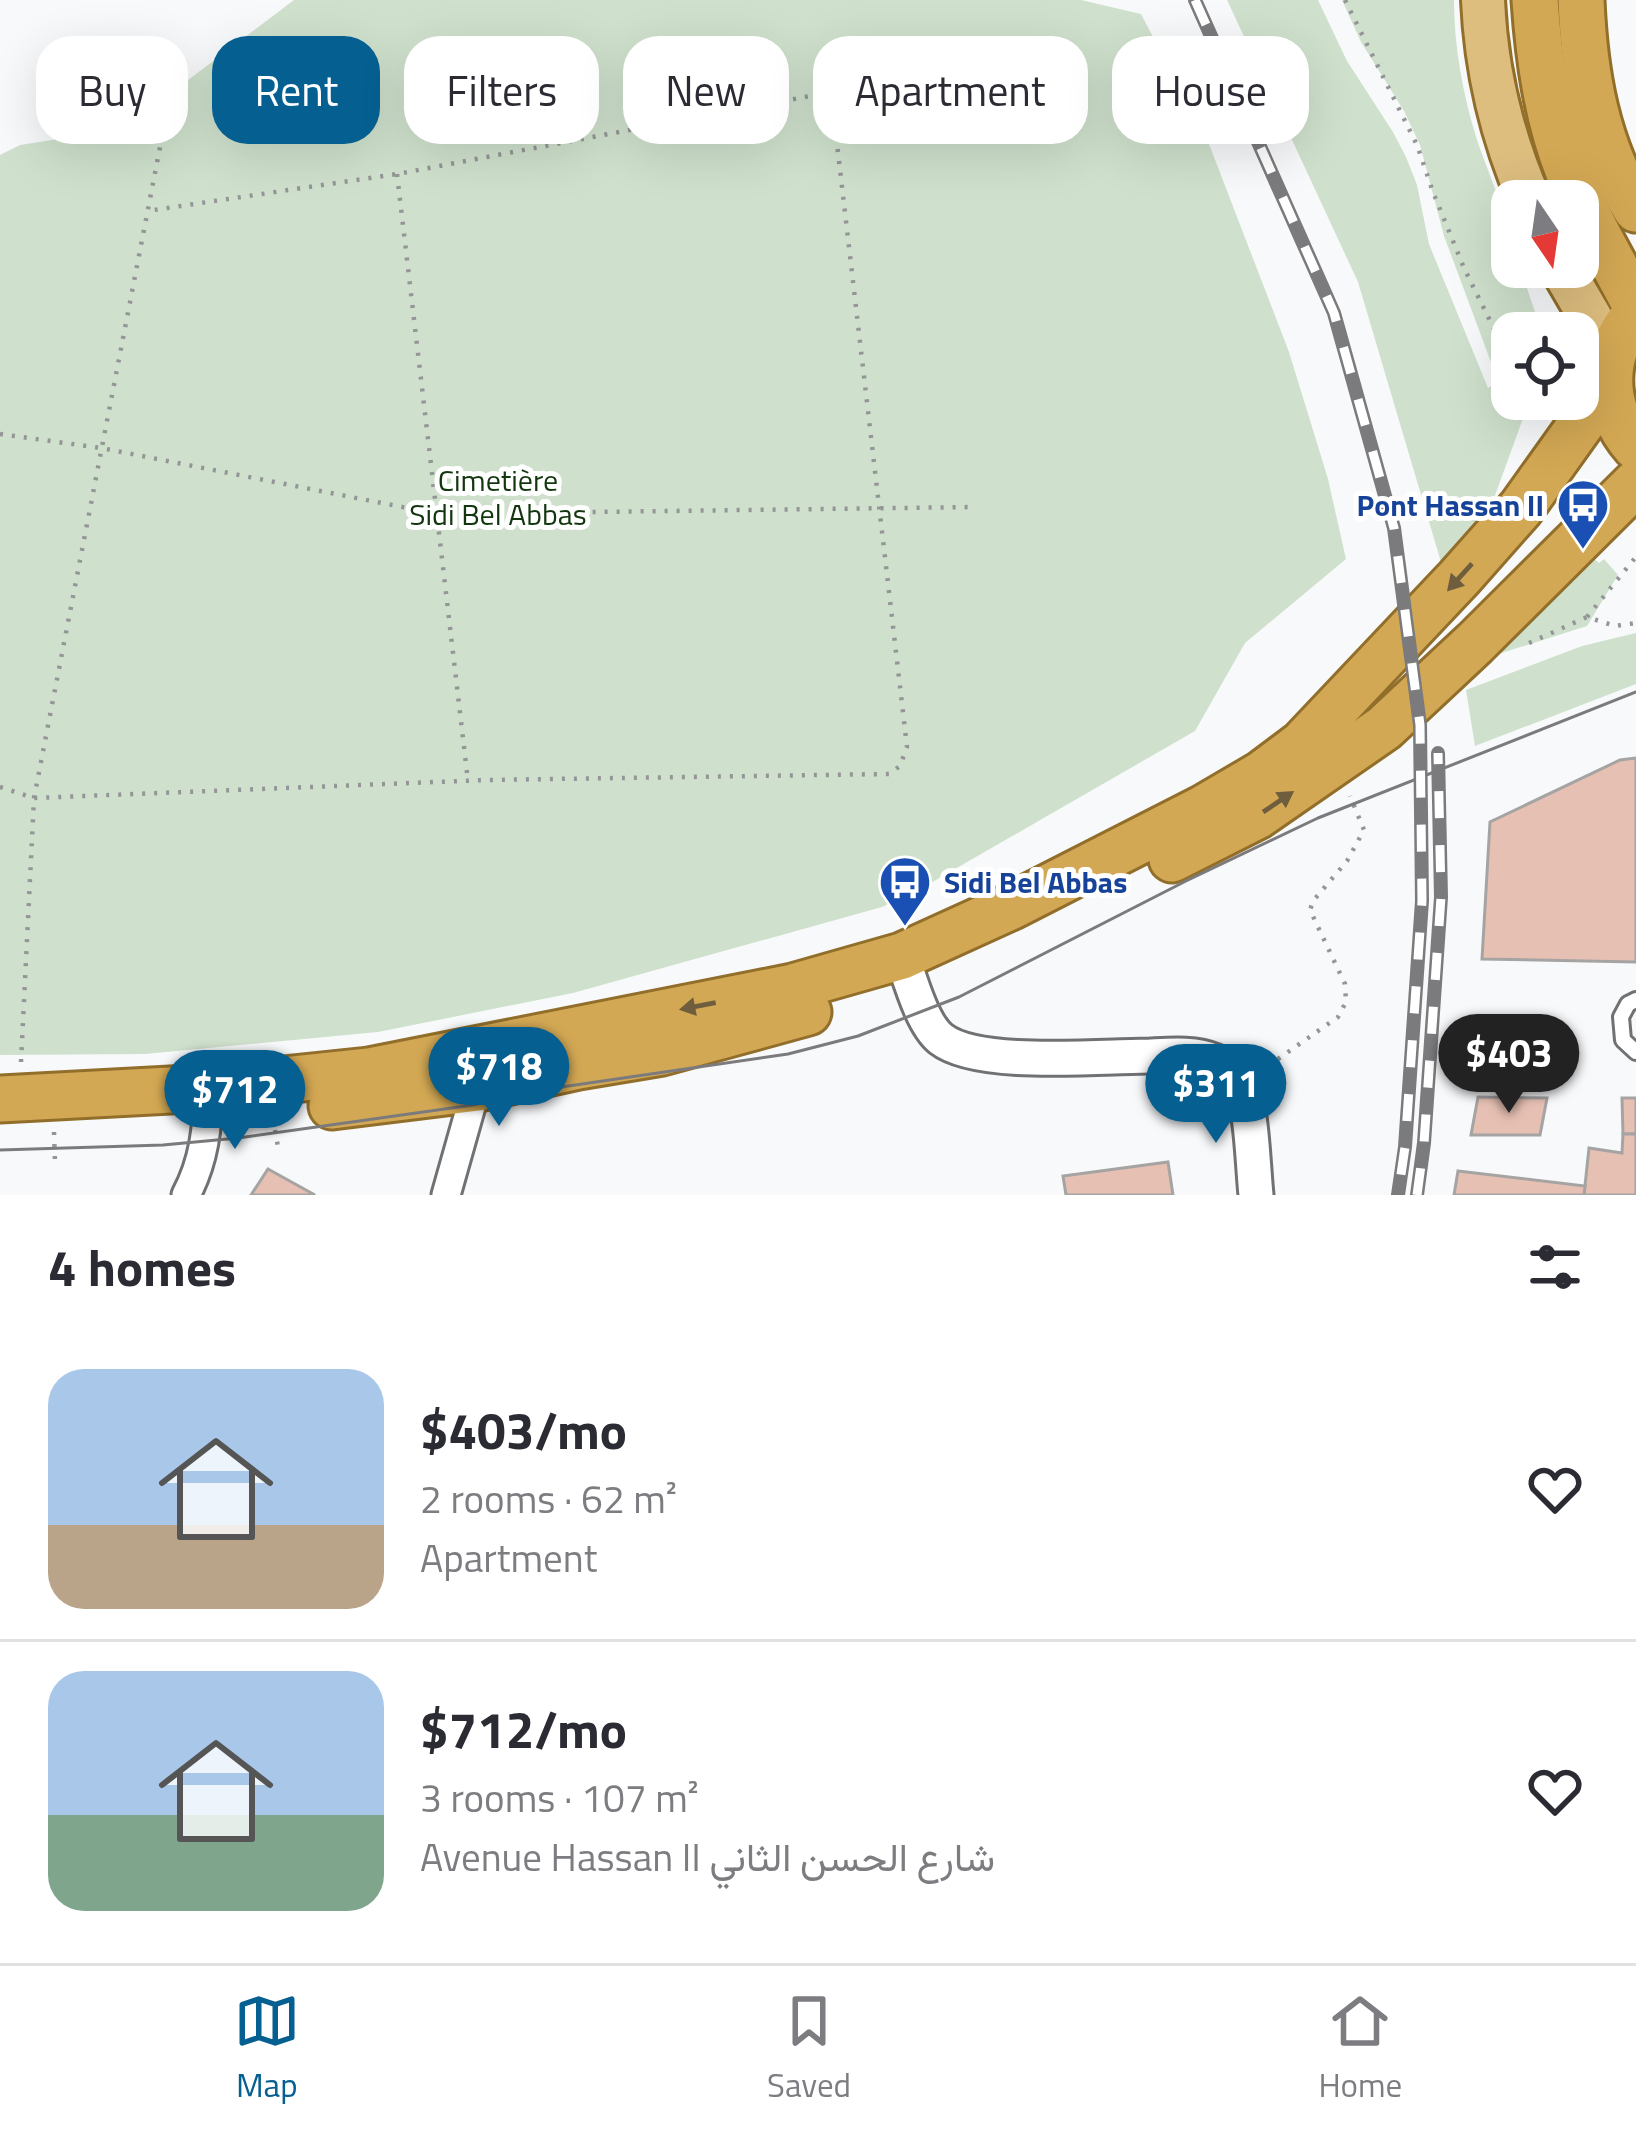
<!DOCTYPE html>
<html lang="en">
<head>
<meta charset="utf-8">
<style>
  body { margin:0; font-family:"Titillium Web",Vazirmatn,sans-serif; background:#f7f7f7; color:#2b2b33; height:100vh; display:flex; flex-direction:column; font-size:45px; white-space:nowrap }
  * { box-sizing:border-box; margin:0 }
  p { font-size:39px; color:#7c7c81 }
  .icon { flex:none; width:66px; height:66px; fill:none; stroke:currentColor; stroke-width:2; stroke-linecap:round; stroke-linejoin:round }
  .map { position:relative; height:1195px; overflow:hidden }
  .panel { display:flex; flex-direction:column; background:#fff; flex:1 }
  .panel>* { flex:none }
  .guide { position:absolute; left:36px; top:36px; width:1566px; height:108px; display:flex; gap:24px }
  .needle { width:78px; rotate:167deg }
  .buttons { position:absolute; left:1491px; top:180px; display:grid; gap:24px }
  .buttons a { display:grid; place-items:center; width:108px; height:108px; border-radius:24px; background:#fff; box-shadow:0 12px 48px #0002; font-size:60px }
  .price { position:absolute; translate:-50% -102px; padding:0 27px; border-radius:42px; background:#055f90; color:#fff; font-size:39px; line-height:78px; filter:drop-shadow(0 3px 6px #0008) }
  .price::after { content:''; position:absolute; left:50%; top:72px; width:36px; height:27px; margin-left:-18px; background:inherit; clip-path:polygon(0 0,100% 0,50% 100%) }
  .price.active { background:#222; color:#fff }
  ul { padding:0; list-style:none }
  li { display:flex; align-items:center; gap:36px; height:300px; padding:0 48px }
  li+li { border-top:3px solid #e1e1e2 }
  li span { display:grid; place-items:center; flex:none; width:336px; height:240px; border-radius:36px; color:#555 }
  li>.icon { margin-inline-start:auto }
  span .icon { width:144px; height:144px; fill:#fffc; stroke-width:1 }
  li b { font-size:51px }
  h2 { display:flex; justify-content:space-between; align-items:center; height:144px; padding:0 48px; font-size:51px }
  .chip { padding:0 42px; border-radius:36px; background:#fff; box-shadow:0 12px 48px #0002; font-size:42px; line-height:108px }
  .chip.active { background:#055f90; color:#fff }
  .tabs { display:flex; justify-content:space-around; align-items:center; height:168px; border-top:3px solid #e1e1e2; background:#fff; font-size:33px; color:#7c7c81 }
  .tabs a { display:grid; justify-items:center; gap:6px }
  .tabs .active { color:#055f90 }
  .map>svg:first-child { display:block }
  .green { fill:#cfe1cd }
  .building { fill:#e7c0b4; stroke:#a6a4a3; stroke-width:3 }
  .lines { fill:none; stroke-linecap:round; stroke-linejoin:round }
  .service-casing { stroke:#707173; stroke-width:20 }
  .minor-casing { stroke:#707173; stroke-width:33 }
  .tertiary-casing { stroke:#707173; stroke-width:39 }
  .primary-casing { stroke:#916e2a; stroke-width:48 }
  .trunk-casing { stroke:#916e2a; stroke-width:51 }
  .path { stroke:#949596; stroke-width:4.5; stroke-dasharray:3 9; stroke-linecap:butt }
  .service { stroke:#fff; stroke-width:14 }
  .minor { stroke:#fff; stroke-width:27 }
  .tertiary { stroke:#fff; stroke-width:33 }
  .primary { stroke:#debe7f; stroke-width:42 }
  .trunk { stroke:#d3a854; stroke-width:45 }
  .tram { stroke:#7b7b7d; stroke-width:3 }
  .rail-casing { stroke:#7b7b7d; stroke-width:14 }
  .rail { stroke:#fff; stroke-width:9; stroke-dasharray:27; stroke-linecap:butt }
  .oneway { fill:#6f5e3d }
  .labels { text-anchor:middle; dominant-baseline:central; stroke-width:10; stroke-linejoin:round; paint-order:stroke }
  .park-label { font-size:30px; fill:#12360e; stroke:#fff }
  .transit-label { font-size:30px; font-weight:bold; fill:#164399; stroke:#fff; text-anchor:end }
</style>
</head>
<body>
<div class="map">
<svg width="1636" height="1195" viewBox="0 0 1636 1195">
  <rect width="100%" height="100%" fill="#f8f9fb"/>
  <g class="green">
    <path d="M 294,0 L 1081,0 L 1141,14 L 1209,144 L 1289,352 L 1328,479 L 1346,559 L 1245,643 L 1195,731 L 922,888 L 882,907 L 573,993 L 378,1032 L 145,1054 L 0,1055 L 0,155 L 20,145 L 123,129 Z"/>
    <path d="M 1227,0 L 1318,0 L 1347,61 L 1393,132 L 1406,157 L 1417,185 L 1429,244 L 1488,388 L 1498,381 L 1444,236 L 1420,145 L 1404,111 L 1361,42 L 1342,0 L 1454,0 C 1454,47 1463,95 1477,140 C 1491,181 1512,223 1512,267 L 1520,267 L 1542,333 L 1512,333 L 1512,399 L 1530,399 L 1484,526 L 1443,569 L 1358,282 Z"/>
    <path d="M 1593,558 L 1599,563 L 1604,559 L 1618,575 L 1587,626 L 1492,656 Z"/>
    <path d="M 1636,633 L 1636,684 L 1475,746 L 1466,690 L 1582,646 Z"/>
  </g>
  <g class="building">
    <path d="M 1636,758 L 1636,962 L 1482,959 L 1490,822 L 1620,760 Z"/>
    <path d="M 1478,1097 L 1547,1098 L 1540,1135 L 1471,1135 Z"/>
    <path d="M 1622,1098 L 1636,1098 L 1636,1134 L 1623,1134 Z"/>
    <path d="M 1623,1134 L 1636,1134 L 1636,1195 L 1584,1195 L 1589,1148 L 1622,1153 Z"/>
    <path d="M 1168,1162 L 1173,1195 L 1066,1195 L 1063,1176 Z"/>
    <path d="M 268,1169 L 315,1195 L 251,1195 Z"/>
    <path d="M 1458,1171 L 1585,1186 L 1584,1195 L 1454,1195 Z"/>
  </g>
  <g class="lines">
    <g class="service-casing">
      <path id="service" d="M 1636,1000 L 1628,1004 L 1621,1017 L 1623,1040 L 1636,1052"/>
    </g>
    <g class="minor-casing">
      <g id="minor">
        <path d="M 186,1195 C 204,1161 208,1127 208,1088"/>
        <path d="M 446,1195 L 479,1078"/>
      </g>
    </g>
    <g class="tertiary-casing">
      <path id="tertiary" d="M 902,956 C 910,979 922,1024 941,1039 C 978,1068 1102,1056 1150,1056 C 1171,1055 1195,1053 1214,1061 C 1224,1065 1236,1075 1241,1085 C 1252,1109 1253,1167 1256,1195"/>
    </g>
    <g class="primary-casing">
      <g id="primary">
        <path d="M 1483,0 C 1486,69 1502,137 1530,201"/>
        <path d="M 1561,267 L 1611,353"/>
      </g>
    </g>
    <g class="trunk-casing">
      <g id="trunk">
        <path d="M 1535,0 C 1539,59 1547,117 1569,173 C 1587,219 1613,262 1636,306"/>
        <path d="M 1581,0 C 1584,73 1596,146 1636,209"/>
        <path d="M 1636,314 C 1601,353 1601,407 1636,447"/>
        <path d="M 1172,859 L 1257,816 L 1384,728 L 1475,643 L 1636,483"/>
        <path d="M 0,1099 L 208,1088 L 369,1071 L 793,987 L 902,956 L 1012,906 L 1204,808 L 1262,774 L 1302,744 L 1459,578 L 1521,508 L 1609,385"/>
        <path d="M 332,1106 L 478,1088 L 578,1066 L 662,1052 L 808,1012"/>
      </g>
    </g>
    <g class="path">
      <path d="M 1345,0 L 1417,145 L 1433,192 L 1464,268 L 1512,365"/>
      <path d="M 397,174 L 468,781"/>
      <path d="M 1526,399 L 1530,409"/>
      <path d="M 0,434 L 101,448 L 438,514 L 975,507"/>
      <path d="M 1587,617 L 1635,558"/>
      <path d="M 1529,643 L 1587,617 L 1615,626 L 1636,623"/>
      <path d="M 0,787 L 34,798 L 486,780 L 889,774 L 900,766 L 907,747 L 831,92 L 397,174 L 147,211"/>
      <path d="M 21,1062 L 34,798 L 167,111"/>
      <path d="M 1268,1066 L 1338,1017 L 1346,1002 L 1345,984 L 1310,910 L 1313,901 L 1347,861 L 1364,830 L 1350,796"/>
      <path d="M 273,1118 L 278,1147"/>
      <path d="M 54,1132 L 55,1163"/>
    </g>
    <use href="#service" class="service"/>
    <use href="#minor" class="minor"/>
    <use href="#tertiary" class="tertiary"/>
    <use href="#primary" class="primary"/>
    <use href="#trunk" class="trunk"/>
    <path class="tram" d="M 0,1150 L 163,1145 L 238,1138 L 473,1105 L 534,1091 L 788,1054 L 858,1036 L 959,997 L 1186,881 L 1318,818 L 1636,692"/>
    <g class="rail-casing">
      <g id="rail">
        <path d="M 1195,0 L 1334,313 L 1394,528 L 1420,725 L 1422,901 L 1405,1147 L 1398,1195"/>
        <path d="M 1417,1195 L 1424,1143 L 1441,897 L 1438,753"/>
      </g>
    </g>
    <use href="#rail" class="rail"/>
  </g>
  <defs><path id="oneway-solid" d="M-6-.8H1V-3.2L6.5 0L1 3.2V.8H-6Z" transform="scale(3)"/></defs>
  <g class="oneway">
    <use href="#oneway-solid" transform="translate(1460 577) rotate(132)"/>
    <use href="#oneway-solid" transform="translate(1278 802) rotate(-34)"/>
    <use href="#oneway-solid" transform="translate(698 1006) rotate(169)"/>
  </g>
  <defs>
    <g id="bus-pin" transform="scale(2.7)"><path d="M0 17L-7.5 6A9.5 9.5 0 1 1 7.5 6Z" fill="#1a4fb4" stroke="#fff"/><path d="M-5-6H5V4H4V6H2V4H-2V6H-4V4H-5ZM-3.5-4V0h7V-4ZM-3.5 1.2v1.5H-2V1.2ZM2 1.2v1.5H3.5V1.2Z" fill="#fff"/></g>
  </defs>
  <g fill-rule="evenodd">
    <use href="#bus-pin" x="1583" y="505"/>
    <use href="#bus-pin" x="905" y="882"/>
  </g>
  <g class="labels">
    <g class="park-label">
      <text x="498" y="480">Cimetière<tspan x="498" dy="34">Sidi Bel Abbas</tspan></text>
    </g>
    <g class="transit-label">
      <text x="1544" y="505">Pont Hassan II</text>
      <text x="944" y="882" text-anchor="start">Sidi Bel Abbas</text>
    </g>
  </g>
</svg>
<div class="buttons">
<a><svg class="needle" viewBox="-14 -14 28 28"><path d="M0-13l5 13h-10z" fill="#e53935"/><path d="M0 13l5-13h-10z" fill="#7c7c81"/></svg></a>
<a><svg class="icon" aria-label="locate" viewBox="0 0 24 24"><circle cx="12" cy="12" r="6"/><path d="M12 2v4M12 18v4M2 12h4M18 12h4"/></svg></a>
</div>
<b class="price active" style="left:1509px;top:1116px">$403</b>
<b class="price" style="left:499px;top:1129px">$718</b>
<b class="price" style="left:1216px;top:1146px">$311</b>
<b class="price" style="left:235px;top:1152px">$712</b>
<div class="guide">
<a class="chip">Buy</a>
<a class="chip active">Rent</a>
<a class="chip">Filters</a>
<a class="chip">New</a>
<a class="chip">Apartment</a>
<a class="chip">House</a>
</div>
</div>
<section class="panel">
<h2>4 homes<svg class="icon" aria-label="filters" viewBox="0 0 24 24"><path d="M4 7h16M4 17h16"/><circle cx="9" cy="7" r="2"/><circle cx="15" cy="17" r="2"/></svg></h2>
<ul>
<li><span style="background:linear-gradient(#a9c7e8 65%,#b9a48a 0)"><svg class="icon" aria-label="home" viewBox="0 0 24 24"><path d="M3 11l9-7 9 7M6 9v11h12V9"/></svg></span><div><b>$403/mo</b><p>2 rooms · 62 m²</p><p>Apartment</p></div><svg class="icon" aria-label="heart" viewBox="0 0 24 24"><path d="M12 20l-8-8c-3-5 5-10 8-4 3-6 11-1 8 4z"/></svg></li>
<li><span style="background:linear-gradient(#a9c7e8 60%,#7fa58c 0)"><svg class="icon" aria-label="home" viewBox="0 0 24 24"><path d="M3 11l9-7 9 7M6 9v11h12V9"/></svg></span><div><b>$712/mo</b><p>3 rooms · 107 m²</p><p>Avenue Hassan II شارع الحسن الثاني</p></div><svg class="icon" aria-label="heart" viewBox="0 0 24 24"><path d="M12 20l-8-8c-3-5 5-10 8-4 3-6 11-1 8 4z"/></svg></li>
</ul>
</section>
<nav class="tabs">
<a class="active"><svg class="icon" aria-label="map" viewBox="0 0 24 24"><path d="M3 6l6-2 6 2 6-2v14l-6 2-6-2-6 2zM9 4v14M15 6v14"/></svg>Map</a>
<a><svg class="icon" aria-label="saved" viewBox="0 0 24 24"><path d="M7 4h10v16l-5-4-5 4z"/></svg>Saved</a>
<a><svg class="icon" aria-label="home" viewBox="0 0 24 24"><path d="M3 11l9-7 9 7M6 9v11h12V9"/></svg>Home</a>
</nav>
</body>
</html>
